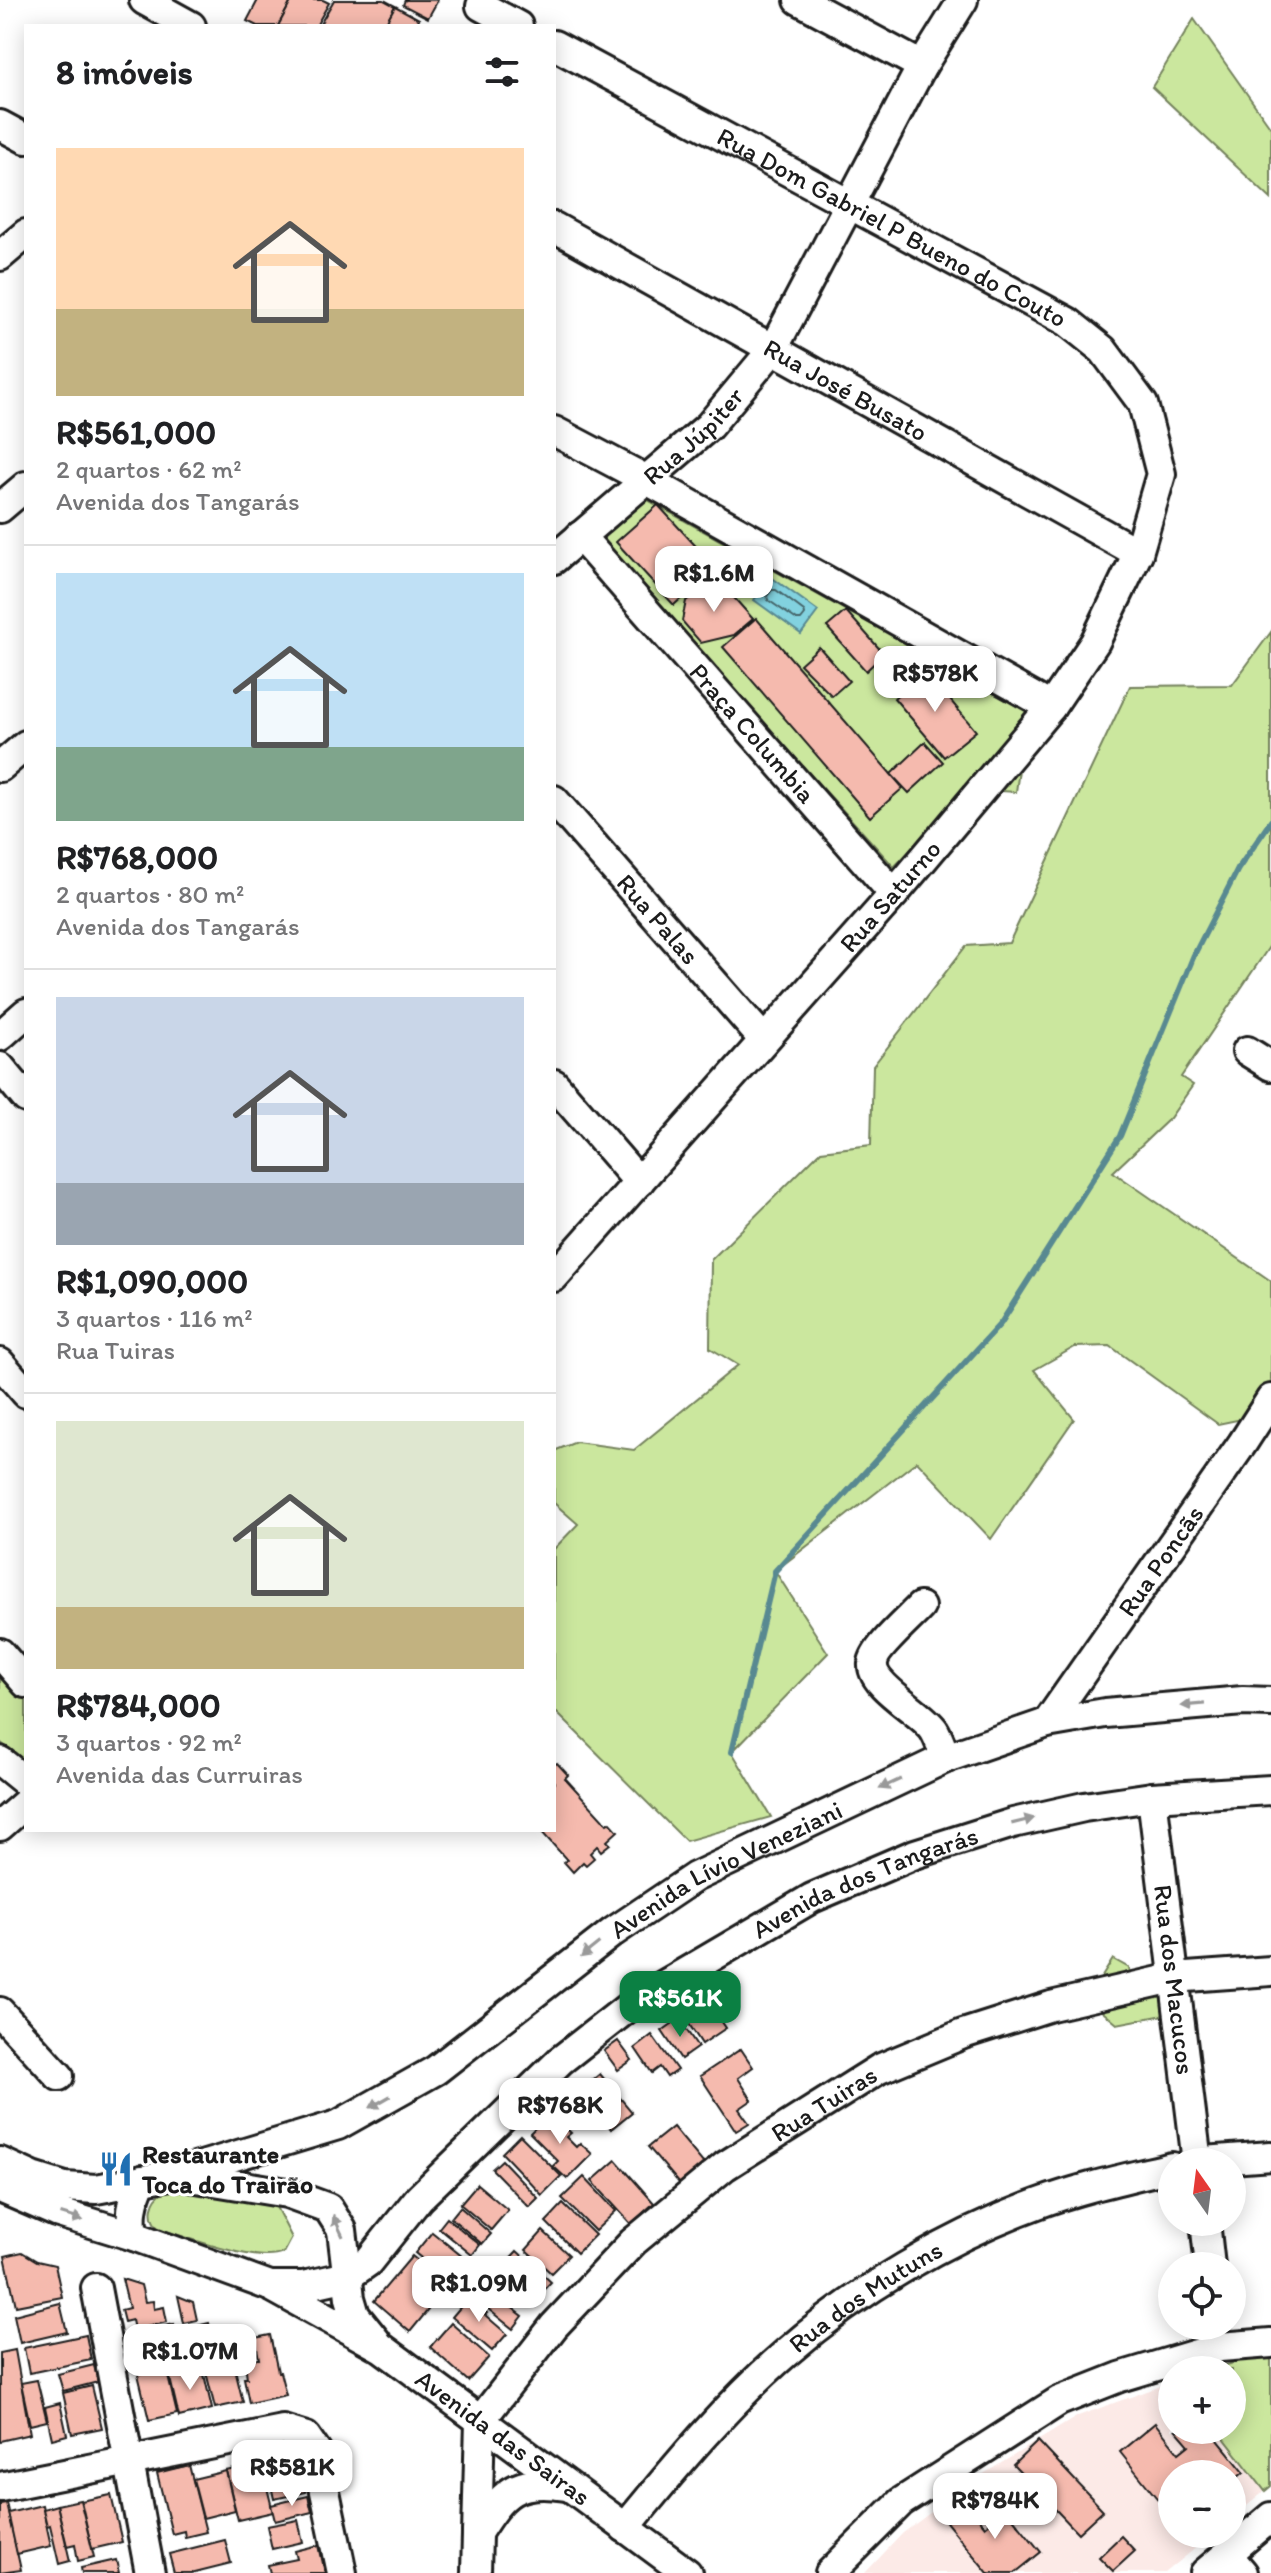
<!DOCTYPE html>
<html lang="pt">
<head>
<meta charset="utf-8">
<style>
  body { margin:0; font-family:Itim,sans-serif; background:#f2f2f2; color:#202124; height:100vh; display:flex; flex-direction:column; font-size:30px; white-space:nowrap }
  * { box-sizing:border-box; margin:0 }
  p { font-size:26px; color:#757577 }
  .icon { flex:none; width:44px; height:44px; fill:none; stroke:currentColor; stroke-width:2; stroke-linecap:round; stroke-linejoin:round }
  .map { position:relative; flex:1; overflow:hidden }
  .panel { position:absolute; left:24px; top:24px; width:532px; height:1808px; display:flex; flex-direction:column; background:#fff; border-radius:0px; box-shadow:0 4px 20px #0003 }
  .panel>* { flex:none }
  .needle { width:52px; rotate:346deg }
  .tools { position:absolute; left:1158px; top:2148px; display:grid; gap:16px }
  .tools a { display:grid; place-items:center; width:88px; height:88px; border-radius:50%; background:#fff; box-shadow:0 4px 20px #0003; font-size:40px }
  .price { position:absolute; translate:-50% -68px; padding:0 18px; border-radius:16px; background:#fff; color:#222; font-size:26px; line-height:52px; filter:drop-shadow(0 2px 4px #0008) }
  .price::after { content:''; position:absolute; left:50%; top:48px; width:24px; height:18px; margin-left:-12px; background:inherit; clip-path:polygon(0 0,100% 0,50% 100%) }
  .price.active { background:#0b8043; color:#fff }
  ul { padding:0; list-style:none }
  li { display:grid; align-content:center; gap:16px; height:424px; padding:0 32px }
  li+li { border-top:2px solid #e0e0e0 }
  li span { display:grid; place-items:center; height:248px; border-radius:0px; color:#555 }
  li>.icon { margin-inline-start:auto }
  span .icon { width:144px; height:144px; fill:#fffc; stroke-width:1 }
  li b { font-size:34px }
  h2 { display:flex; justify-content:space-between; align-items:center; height:96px; padding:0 32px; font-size:34px }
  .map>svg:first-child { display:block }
  .built { fill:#fceae7 }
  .green { fill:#cbe79e; stroke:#74825d; stroke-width:2 }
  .water { fill:#82d2df; stroke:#598991; stroke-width:2 }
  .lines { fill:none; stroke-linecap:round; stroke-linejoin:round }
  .shore { stroke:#45656a; stroke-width:2 }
  .stream { stroke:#598991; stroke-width:6 }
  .building { fill:#f5baae; stroke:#1c1c1c; stroke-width:2 }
  .minor-casing { stroke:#1c1c1c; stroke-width:34 }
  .minor { stroke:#fff; stroke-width:28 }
  .oneway { fill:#999 }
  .labels { text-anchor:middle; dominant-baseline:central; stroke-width:6; stroke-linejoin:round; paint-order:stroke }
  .street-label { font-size:26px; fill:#1c1c1c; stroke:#fff }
  .poi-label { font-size:26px; font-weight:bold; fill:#1c1c1c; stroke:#fff; text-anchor:start }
</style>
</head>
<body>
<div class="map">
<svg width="1271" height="2573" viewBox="0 0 1271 2573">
  <rect width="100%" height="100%" fill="#fff"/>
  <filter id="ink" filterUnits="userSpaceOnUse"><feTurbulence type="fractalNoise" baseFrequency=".0125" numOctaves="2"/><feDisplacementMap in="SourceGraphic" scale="16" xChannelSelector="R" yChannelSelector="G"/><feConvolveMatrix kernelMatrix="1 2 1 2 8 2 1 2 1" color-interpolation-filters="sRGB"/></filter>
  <g filter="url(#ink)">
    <path class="built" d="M 1172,2382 L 1172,2430 L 1218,2430 L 1265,2491 L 1232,2518 L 1232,2474 L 1172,2474 L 1172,2534 L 1213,2534 L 1165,2573 L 865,2573 L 903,2533 L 977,2478 L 1078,2416 Z"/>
    <g class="green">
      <path d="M 1194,19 L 1271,128 L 1271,199 L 1152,87 Z"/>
      <path d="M 644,498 L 872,625 L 875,621 L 941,638 L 941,664 L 1018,707 L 1028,704 L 1027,712 L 1038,718 L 1024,732 L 1016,792 L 969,789 L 894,867 L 598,539 Z"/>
      <path d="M 1271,632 L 1271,944 L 1181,1077 L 1193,1085 L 1170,1118 L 1113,1172 L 1271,1281 L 1271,1413 L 1218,1424 L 1110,1346 L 1075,1347 L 1034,1370 L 1074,1419 L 991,1539 L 917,1461 L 775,1571 L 828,1653 L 732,1752 L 771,1817 L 686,1841 L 554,1710 L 554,1549 L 578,1524 L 554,1503 L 554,1451 L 576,1442 L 634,1450 L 738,1365 L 710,1348 L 711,1260 L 821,1151 L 871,1145 L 873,1066 L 966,946 L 1009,943 L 1130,686 L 1232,685 Z"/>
      <path d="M 0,1663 L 26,1692 L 26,1763 L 0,1742 Z"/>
      <path d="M 1113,1959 L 1129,1968 L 1133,1982 L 1161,1991 L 1164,2015 L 1117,2024 L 1098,2008 L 1098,1983 Z"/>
      <path d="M 232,2187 L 274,2203 L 292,2238 L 284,2253 C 258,2265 188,2237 159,2229 C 146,2216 151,2199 165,2190 Z"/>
      <path d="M 1271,2358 L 1271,2486 L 1265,2491 L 1218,2430 L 1232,2430 L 1232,2370 L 1210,2370 L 1243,2360 Z"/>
    </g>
    <path class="water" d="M 771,577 L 818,611 L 801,634 L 754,600 Z"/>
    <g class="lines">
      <path class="shore" d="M 772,590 L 776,590 L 804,611 L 805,615 L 801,620 L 797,620 L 768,600 L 767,596 Z"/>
      <path class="stream" d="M 732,1752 L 775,1571 L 1001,1323 L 1120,1136 L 1194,955 L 1238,869 L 1271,821"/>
    </g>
    <g class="building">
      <path d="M 258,0 L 292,0 L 278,26 L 257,26 L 247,21 Z"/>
      <path d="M 292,0 L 323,0 L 329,3 L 316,26 L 278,26 Z"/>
      <path d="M 334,0 L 384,0 L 395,6 L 384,26 L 319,26 Z"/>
      <path d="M 405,0 L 438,0 L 428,18 L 403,5 Z"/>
      <path d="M 395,6 L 419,19 L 416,26 L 384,26 Z"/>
      <path d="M 658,505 L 715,567 L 674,605 L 616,542 Z"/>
      <path d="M 720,582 L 753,619 L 734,635 L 701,643 L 682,621 L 686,601 L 707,583 Z"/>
      <path d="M 846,611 L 884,654 L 866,671 L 827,627 Z"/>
      <path d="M 756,618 L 903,788 L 870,817 L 723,647 Z"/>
      <path d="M 819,647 L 849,681 L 832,696 L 800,664 Z"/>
      <path d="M 926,671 L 976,731 L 944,757 L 894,698 Z"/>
      <path d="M 925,742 L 943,762 L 909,793 L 891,774 Z"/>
      <path d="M 557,1763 L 568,1775 L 565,1778 L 607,1824 L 610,1822 L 618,1831 L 607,1841 L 610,1844 L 601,1851 L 597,1846 L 590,1853 L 594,1858 L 586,1865 L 583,1862 L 573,1872 L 564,1862 L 567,1860 L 540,1830 L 554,1830 L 554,1765 Z"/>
      <path d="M 699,1988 L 726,2028 L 702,2044 L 676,2004 Z"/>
      <path d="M 679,2019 L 698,2047 L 681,2059 L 662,2031 Z"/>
      <path d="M 652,2035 L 677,2070 L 667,2077 L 660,2067 L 652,2073 L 635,2048 Z"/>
      <path d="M 618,2041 L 632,2060 L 618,2070 L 604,2051 Z"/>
      <path d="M 741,2049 L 753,2067 L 738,2078 L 752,2100 L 739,2109 L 749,2123 L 736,2131 L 700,2076 Z"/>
      <path d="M 600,2074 L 632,2112 L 611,2129 L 579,2091 Z"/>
      <path d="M 550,2113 L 571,2133 L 566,2137 L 576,2147 L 580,2143 L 592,2154 L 567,2179 L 553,2166 L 558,2161 L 530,2133 Z"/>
      <path d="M 673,2127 L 704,2164 L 680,2184 L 648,2147 Z"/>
      <path d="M 520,2135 L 561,2176 L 542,2195 L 502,2153 Z"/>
      <path d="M 502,2160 L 538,2198 L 529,2207 L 492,2169 Z"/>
      <path d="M 616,2160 L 654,2203 L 631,2224 L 592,2181 Z"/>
      <path d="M 584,2177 L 616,2211 L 595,2231 L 562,2198 Z"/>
      <path d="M 477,2184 L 508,2210 L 491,2230 L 460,2204 Z"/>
      <path d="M 563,2204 L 595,2235 L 577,2253 L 546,2222 Z"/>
      <path d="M 460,2207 L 491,2234 L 482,2244 L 451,2218 Z"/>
      <path d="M 447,2218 L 480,2245 L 472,2255 L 439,2228 Z"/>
      <path d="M 543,2231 L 569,2255 L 551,2273 L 526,2250 Z"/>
      <path d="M 432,2232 L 474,2266 L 457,2287 L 415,2253 Z"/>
      <path d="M 517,2251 L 551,2282 L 533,2301 L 499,2270 Z"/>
      <path d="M 22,2252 L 37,2261 L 55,2265 L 62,2297 L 16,2306 L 5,2256 Z"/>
      <path d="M 412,2256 L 436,2276 L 424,2290 L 429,2294 L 421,2303 L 428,2310 L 410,2332 L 374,2301 Z"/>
      <path d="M 122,2279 L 141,2285 L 145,2302 L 153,2301 L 154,2309 L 164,2307 L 167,2322 L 134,2330 L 132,2320 L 124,2322 L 121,2310 L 129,2308 Z"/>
      <path d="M 489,2290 L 523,2316 L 513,2329 L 488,2309 L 491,2306 L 482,2299 Z"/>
      <path d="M 178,2296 L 193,2302 L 197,2320 L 184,2323 Z"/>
      <path d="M 469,2297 L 487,2313 L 485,2315 L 507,2334 L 492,2351 L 452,2317 Z"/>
      <path d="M 60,2303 L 67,2332 L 20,2343 L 14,2315 Z"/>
      <path d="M 209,2323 L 217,2355 L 204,2358 L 197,2326 Z"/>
      <path d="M 451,2323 L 489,2357 L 468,2381 L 430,2347 Z"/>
      <path d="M 174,2324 L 181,2354 L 142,2363 L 135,2333 Z"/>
      <path d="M 86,2335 L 91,2360 L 29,2373 L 24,2348 Z"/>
      <path d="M 270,2335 L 278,2372 L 280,2372 L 286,2395 L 249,2403 L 244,2378 L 247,2378 L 243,2347 L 252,2345 L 255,2359 L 259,2359 L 255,2338 Z"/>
      <path d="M 15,2350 L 30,2434 L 0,2441 L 0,2353 Z"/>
      <path d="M 202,2355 L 204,2364 L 168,2372 L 167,2367 L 155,2369 L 154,2365 Z"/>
      <path d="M 232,2357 L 243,2402 L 215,2408 L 204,2364 Z"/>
      <path d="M 94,2365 L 98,2382 L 63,2391 L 58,2374 Z"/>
      <path d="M 202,2366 L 212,2409 L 179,2417 L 169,2374 Z"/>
      <path d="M 166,2368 L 177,2414 L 149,2420 L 138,2374 Z"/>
      <path d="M 37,2380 L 47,2421 L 30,2425 L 21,2383 Z"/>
      <path d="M 92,2386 L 102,2428 L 72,2434 L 63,2393 Z"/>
      <path d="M 60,2403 L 67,2435 L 52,2439 L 45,2407 Z"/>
      <path d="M 1155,2423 L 1179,2453 L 1189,2445 L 1176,2430 L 1210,2430 L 1244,2472 L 1232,2482 L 1232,2474 L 1212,2474 L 1201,2461 L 1193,2467 L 1198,2474 L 1172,2474 L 1172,2517 L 1120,2452 Z"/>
      <path d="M 1038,2441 L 1103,2510 L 1078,2533 L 1013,2465 Z"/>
      <path d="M 298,2455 L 306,2492 L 274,2499 L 266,2462 Z"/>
      <path d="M 261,2463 L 273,2512 L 238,2520 L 226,2471 Z"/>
      <path d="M 189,2465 L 206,2532 L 185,2537 L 184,2531 L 172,2534 L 157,2473 Z"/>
      <path d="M 226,2471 L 235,2510 L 203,2518 L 193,2479 Z"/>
      <path d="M 111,2495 L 122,2542 L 92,2549 L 81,2501 Z"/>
      <path d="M 308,2496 L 312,2512 L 275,2521 L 271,2505 Z"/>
      <path d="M 80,2500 L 94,2557 L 78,2561 L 75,2544 L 67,2546 L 57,2505 Z"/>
      <path d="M 6,2503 L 21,2570 L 0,2573 L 0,2504 Z"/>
      <path d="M 42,2505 L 51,2546 L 17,2554 L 8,2513 Z"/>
      <path d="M 57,2505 L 70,2561 L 59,2564 L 50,2525 L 47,2526 L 43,2509 Z"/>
      <path d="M 968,2505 L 985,2526 L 1006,2509 L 1041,2552 L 1015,2573 L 988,2573 L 946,2522 Z"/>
      <path d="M 298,2520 L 303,2542 L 272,2549 L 267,2526 Z"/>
      <path d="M 1121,2536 L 1135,2551 L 1113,2571 L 1099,2557 Z"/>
      <path d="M 225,2540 L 231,2563 L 191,2573 L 174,2573 L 169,2554 Z"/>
      <path d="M 319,2545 L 325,2573 L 270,2573 L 268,2565 L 297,2559 L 295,2551 Z"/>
      <path d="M 116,2560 L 119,2573 L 82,2573 L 81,2568 Z"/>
    </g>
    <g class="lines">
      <g class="minor-casing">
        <g id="minor">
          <path d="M 144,0 L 191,26"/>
          <path d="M 799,0 L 922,66"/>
          <path d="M 481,6 L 518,26"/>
          <path id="s1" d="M 554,45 L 1068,322 L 1103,350 L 1143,404 L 1161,474 L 1138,553 L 1095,642 L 1051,707 L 894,894 L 554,1277"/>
          <path d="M 0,125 L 26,139"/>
          <path id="s2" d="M 554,227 L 1138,553"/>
          <path d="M 0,256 L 26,234"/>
          <path d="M 554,431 L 647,480 L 1051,707"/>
          <path d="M 0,508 L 26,486"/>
          <path id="s3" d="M 580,536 L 894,894"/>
          <path id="s4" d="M 554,559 L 709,426 L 773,349 L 922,66 L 963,0"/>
          <path d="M 0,767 L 26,745"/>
          <path id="s5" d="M 554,800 L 763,1039"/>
          <path d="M 0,1036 L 26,1013"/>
          <path d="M 1247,1051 L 1271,1066"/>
          <path d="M 0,1067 L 26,1098"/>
          <path d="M 554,1084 L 639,1182"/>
          <path d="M 0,1363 L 26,1393"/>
          <path d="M 920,1607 C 910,1618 874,1649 873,1663 C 870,1686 921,1711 934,1730 C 939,1738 942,1749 946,1758"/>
          <path d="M 0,1653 L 26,1683"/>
          <path id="s6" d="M 1047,1723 L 1242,1444 L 1271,1399"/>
          <path d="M 0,1761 L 26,1782"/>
          <path id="s7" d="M 1152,1797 L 1197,2162"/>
          <path d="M 0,1826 L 26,1803"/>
          <path d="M 0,2012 L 59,2076"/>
          <path id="s8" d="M 0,2162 L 33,2177 L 65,2187 L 96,2189 L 175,2174 L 338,2125 L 436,2070 L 613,1932 L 695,1877 L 946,1758 L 1047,1723 L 1105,1713 L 1243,1701 L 1271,1702"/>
          <path d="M 1191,2162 L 1271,2156"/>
          <path d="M 184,2176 L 287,2193 L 328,2208 L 342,2230 L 350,2298 L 355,2315 L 376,2341"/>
          <path id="s9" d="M 0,2188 L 56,2212 L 134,2236 L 270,2286 L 382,2348 L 687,2573"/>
          <path d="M 1205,2222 L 1210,2266"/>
          <path d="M 134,2236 C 128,2216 133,2198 142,2180"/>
          <path id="s10" d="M 270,2286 L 303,2286 L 348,2276 L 368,2262 L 419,2198 L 561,2060 L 635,2002 L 812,1898 L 915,1854 L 1013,1823 L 1084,1807 L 1152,1797 L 1271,1790"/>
          <path d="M 96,2288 L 150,2573"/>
          <path d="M 0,2487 L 283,2430 L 306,2437 L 317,2453 L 342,2573"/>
          <path id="s11" d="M 625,2528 C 675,2467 726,2405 786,2353 C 858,2290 947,2237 1037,2204 C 1080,2188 1127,2178 1172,2167"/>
          <path d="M 477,2533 C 503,2492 515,2478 566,2486"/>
          <path d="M 1227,2554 L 1243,2573"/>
          <path id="s12" d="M 476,2573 L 480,2421 L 554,2326 L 633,2242 L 725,2166 L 879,2069 L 963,2034 L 1051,2006 L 1173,1978 L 1271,1971"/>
          <path d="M 830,2573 L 901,2502 L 1059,2401 L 1120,2377 L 1220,2347 L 1271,2343"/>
          <path d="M 1205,2573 L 1271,2517"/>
        </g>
      </g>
      <use href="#minor" class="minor"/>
    </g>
    <defs><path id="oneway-solid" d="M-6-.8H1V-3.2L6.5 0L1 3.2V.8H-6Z" transform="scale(2)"/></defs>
    <g class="oneway">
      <use href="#oneway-solid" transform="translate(1193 1705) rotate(175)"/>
      <use href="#oneway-solid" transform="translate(890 1784) rotate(155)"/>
      <use href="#oneway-solid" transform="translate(1023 1821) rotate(-14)"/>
      <use href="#oneway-solid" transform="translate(590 1950) rotate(141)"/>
      <use href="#oneway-solid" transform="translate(380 2102) rotate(150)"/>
      <use href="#oneway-solid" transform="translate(72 2217) rotate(17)"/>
      <use href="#oneway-solid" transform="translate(338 2226) rotate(-115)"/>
    </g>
  </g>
  <defs>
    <g id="restaurant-bare" transform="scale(2.76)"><path d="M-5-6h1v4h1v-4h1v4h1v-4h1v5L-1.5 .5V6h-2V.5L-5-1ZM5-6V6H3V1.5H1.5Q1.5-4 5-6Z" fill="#1f6fb2" stroke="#fff" stroke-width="2.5" paint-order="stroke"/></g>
  </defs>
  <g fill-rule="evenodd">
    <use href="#restaurant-bare" x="116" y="2169"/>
  </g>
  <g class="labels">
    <g class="street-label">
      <text stroke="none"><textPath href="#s1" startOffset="384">Rua Dom Gabriel P Bueno do Couto</textPath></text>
      <text stroke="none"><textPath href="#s2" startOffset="334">Rua José Busato</textPath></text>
      <text stroke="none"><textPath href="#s4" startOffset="186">Rua Júpiter</textPath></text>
      <text stroke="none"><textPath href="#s3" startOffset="262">Praça Columbia</textPath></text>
      <text transform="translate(890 896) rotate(-49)">Rua Saturno</text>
      <text stroke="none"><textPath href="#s5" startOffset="158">Rua Palas</textPath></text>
      <text stroke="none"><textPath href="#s6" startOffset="198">Rua Poncãs</textPath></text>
      <text stroke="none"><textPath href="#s8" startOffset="818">Avenida Lívio Veneziani</textPath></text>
      <text stroke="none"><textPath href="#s10" startOffset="738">Avenida dos Tangarás</textPath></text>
      <text stroke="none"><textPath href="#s7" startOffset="184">Rua dos Macucos</textPath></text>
      <text stroke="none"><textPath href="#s12" startOffset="624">Rua Tuiras</textPath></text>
      <text stroke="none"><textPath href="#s11" startOffset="336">Rua dos Mutuns</textPath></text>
      <text stroke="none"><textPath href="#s9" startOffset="566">Avenida das Sairas</textPath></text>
    </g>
    <g class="poi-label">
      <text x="142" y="2154">Restaurante<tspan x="142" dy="30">Toca do Trairão</tspan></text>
    </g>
  </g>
</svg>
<div class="tools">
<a><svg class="needle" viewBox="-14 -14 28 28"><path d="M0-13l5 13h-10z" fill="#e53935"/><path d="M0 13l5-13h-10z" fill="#757577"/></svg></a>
<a><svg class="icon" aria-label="locate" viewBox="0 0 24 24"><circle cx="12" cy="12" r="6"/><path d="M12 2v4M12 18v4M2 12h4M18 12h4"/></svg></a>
<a>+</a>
<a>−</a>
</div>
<b class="price" style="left:714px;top:614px">R$1.6M</b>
<b class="price" style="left:935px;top:714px">R$578K</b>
<b class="price active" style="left:680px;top:2039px">R$561K</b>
<b class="price" style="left:560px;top:2146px">R$768K</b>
<b class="price" style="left:479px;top:2324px">R$1.09M</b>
<b class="price" style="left:190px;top:2392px">R$1.07M</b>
<b class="price" style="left:292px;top:2508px">R$581K</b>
<b class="price" style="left:995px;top:2541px">R$784K</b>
<section class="panel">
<h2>8 imóveis<svg class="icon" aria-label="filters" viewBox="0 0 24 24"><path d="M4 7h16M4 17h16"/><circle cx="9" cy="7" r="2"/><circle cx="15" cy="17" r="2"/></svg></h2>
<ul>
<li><span style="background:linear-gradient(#ffd9b3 65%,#c2b280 0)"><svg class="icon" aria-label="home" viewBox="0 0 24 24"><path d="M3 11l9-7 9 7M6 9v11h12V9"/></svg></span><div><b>R$561,000</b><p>2 quartos · 62 m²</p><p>Avenida dos Tangarás</p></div></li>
<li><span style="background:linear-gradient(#bfe0f5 70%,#7fa58c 0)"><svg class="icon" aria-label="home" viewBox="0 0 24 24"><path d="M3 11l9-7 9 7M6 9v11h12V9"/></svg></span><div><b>R$768,000</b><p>2 quartos · 80 m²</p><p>Avenida dos Tangarás</p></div></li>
<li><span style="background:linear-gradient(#c9d6e8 75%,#9aa5b1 0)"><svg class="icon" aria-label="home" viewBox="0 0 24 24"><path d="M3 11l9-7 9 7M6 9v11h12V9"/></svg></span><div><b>R$1,090,000</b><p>3 quartos · 116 m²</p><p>Rua Tuiras</p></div></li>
<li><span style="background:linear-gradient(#dfe7d0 75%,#c2b280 0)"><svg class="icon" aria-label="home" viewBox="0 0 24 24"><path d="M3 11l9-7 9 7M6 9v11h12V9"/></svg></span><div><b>R$784,000</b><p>3 quartos · 92 m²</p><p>Avenida das Curruiras</p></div></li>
</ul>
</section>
</div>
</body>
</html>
